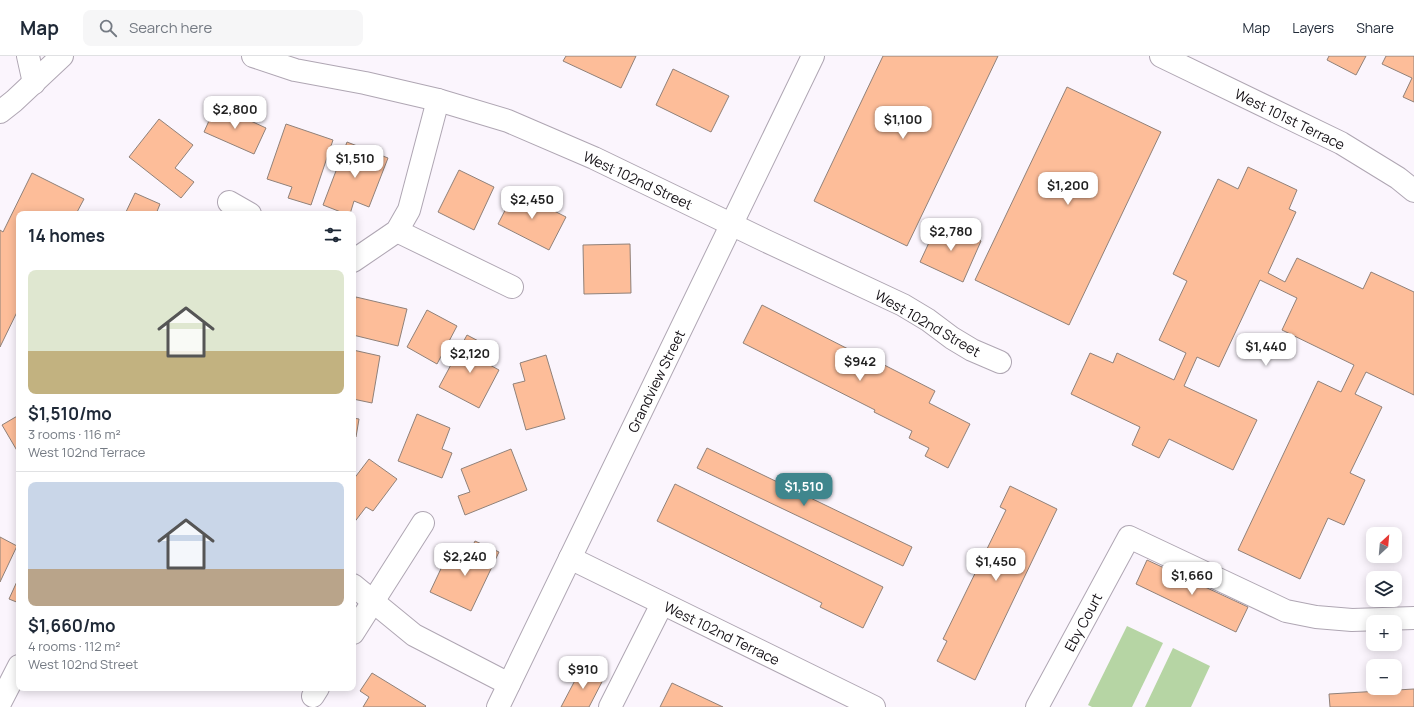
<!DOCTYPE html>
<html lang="en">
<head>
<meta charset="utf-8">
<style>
  body { margin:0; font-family:Manrope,sans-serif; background:#f6f6f7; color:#1f2937; height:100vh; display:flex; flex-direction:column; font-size:15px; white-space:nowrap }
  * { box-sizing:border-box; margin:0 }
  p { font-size:13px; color:#747a83 }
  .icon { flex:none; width:22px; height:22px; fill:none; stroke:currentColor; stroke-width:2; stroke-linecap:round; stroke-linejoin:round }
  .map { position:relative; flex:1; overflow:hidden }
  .side { position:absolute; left:16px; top:155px; width:340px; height:480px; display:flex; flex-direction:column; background:#fff; border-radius:8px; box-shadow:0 2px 10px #0003 }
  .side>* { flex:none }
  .needle { width:26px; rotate:26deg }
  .fabs { position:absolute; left:1366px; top:471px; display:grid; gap:8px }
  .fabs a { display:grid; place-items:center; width:36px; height:36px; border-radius:8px; background:#fff; box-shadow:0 2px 10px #0003; font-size:20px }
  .price { position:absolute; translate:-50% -34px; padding:0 9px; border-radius:8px; background:#fff; color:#222; font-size:13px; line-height:26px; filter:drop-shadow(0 1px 2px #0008) }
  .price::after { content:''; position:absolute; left:50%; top:24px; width:12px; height:9px; margin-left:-6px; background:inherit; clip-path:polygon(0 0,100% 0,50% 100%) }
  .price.active { background:#3f868d; color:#fff }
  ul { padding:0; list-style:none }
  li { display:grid; align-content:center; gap:8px; height:212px; padding:0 12px }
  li+li { border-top:1px solid #e0e1e3 }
  li span { display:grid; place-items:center; height:124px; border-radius:8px; color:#555 }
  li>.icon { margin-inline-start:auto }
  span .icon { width:72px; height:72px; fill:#fffc; stroke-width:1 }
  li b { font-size:17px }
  h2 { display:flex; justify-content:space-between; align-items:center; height:48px; padding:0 12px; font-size:17px }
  header { display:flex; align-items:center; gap:24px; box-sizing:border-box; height:56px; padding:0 20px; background:#fff; border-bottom:1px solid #e0e1e3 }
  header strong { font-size:19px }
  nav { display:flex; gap:22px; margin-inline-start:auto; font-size:14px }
  .search { width:280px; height:36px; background:#f6f6f7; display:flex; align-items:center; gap:10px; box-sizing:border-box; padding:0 14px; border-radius:8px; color:#747a83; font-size:15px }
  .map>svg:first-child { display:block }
  .green { fill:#b6d5a4 }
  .building { fill:#fdbd99; stroke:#908179 }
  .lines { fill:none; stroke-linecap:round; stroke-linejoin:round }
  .minor-casing { stroke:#afa6b3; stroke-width:24 }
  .minor { stroke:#fff; stroke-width:22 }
  .labels { text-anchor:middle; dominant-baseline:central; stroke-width:3.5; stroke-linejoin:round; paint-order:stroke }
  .street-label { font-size:14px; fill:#141015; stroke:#fff }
</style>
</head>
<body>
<header>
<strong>Map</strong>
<div class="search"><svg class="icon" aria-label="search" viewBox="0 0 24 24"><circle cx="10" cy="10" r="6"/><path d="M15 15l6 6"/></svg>Search here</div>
<nav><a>Map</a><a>Layers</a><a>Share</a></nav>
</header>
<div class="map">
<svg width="1414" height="651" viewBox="0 0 1414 651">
  <rect width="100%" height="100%" fill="#fbf5fd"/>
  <g class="green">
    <path d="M 1127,570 L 1163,587 L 1132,651 L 1092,651 L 1088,649 Z"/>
    <path d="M 1173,592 L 1210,610 L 1191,651 L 1145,651 Z"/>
  </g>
  <g class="building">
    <path d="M 566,0 L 636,0 L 621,32 L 563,5 Z"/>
    <path d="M 883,0 L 998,0 L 907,190 L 814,145 Z"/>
    <path d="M 1329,0 L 1366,0 L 1356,19 L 1327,4 Z"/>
    <path d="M 1386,0 L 1414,0 L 1414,46 L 1403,41 L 1412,22 L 1382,8 Z"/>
    <path d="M 673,13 L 729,40 L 711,76 L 656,49 Z"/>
    <path d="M 1067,31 L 1161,76 L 1069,269 L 975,224 Z"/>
    <path d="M 216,49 L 266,72 L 254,98 L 204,76 Z"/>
    <path d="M 159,63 L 193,89 L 175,112 L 194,126 L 181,142 L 129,101 Z"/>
    <path d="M 286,68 L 333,84 L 311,149 L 288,142 L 292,131 L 267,123 Z"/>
    <path d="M 347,86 L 388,102 L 369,151 L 354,145 L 350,158 L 346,158 L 323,149 Z"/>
    <path d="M 1248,111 L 1297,134 L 1289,153 L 1296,156 L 1268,217 L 1285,226 L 1297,202 L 1363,233 L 1371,216 L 1414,236 L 1414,339 L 1366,316 L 1355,338 L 1382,351 L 1350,417 L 1365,424 L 1344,469 L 1328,462 L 1300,523 L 1238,494 L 1318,325 L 1341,336 L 1354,309 L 1282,274 L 1297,242 L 1260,224 L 1219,311 L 1197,301 L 1184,330 L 1257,364 L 1233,414 L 1169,383 L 1159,402 L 1132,389 L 1140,371 L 1071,338 L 1090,297 L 1113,307 L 1117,297 L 1174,324 L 1186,297 L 1159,284 L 1187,225 L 1173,218 L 1218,123 L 1238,133 Z"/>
    <path d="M 459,114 L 494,131 L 474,174 L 438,156 Z"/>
    <path d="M 32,117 L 84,143 L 76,158 L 71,158 L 67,156 L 65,158 L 19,158 L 19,252 L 0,291 L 0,174 L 3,176 Z"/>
    <path d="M 515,135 L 566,161 L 549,194 L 498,168 Z"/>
    <path d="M 135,137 L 160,148 L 156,158 L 125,158 Z"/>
    <path d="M 939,165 L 981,185 L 963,226 L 920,206 Z"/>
    <path d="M 630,188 L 631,237 L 584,238 L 583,189 Z"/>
    <path d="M 356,241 L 407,253 L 398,290 L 353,279 L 353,256 Z"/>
    <path d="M 762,249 L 852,295 L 853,293 L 935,335 L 929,347 L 970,368 L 948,412 L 925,400 L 929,392 L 909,382 L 912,375 L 874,356 L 875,354 L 743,287 Z"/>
    <path d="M 427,254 L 457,270 L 437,308 L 407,291 Z"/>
    <path d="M 467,279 L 486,289 L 479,303 L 499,314 L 479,352 L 439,331 Z"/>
    <path d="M 353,294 L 380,300 L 372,347 L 353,343 Z"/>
    <path d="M 546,299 L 565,363 L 526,374 L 513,328 L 525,325 L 520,307 Z"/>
    <path d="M 417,358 L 450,372 L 442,393 L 452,397 L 442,422 L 398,405 Z"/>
    <path d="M 19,359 L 19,398 L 2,369 Z"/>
    <path d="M 353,362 L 359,363 L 356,381 L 353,380 Z"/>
    <path d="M 707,392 L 912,491 L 903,510 L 697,412 Z"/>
    <path d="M 511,393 L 527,434 L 465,459 L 458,440 L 470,436 L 461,413 Z"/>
    <path d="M 369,403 L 397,423 L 373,455 L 366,451 L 353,468 L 353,424 Z"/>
    <path d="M 675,428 L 883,531 L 863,572 L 820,551 L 822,547 L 657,465 Z"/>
    <path d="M 1010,430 L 1057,453 L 975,624 L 937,605 L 947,585 L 943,583 L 1006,454 L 1000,451 Z"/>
    <path d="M 0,481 L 17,490 L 0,526 Z"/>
    <path d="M 475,485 L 499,496 L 471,555 L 430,536 L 446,502 L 463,510 Z"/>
    <path d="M 1147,504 L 1248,551 L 1236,576 L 1136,528 Z"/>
    <path d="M 19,521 L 19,547 L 9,543 Z"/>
    <path d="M 582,611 L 604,622 L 589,651 L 561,651 Z"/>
    <path d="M 372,617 L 426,650 L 425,651 L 363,651 L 369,641 L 360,635 Z"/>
    <path d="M 672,627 L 723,651 L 660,651 Z"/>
    <path d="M 1414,633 L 1414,651 L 1330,651 L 1329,638 Z"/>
  </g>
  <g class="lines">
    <g class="minor-casing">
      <g id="minor">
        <path d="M 28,0 L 34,27"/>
        <path d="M 253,0 L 295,14 L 365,27 L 438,44 L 508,65 L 594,102 L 766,185 L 903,249 L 928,264 L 952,282 L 972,294 L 1000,306"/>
        <path d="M 1161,0 L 1341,87 L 1398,122 L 1414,135"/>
        <path d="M 0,56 L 14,45 L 62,0"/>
        <path d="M 229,146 L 250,158"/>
        <path d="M 397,175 L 512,231"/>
        <path d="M 353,205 L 397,175 L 409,154 L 438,44"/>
        <path d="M 570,502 L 874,651"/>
        <path d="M 353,529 L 414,579 L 509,628"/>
        <path d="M 353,577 L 423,467"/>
        <path d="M 313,640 L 318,632"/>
        <path d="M 0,647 L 19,610"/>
        <path d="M 498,651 L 813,0"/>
        <path d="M 610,651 L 662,548"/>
        <path d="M 1037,651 L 1129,481 L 1286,555 L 1316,561 L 1352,564 L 1414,562"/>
      </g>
    </g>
    <use href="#minor" class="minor"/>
  </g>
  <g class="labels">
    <g class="street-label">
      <text transform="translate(1290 63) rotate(26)">West 101st Terrace</text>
      <text transform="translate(638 124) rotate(25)">West 102nd Street</text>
      <text transform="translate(928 267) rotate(30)">West 102nd Street</text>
      <text transform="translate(656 325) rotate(-64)">Grandview Street</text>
      <text transform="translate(1083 566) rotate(-62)">Eby Court</text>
      <text transform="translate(722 577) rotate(26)">West 102nd Terrace</text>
    </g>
  </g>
</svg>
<div class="fabs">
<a><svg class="needle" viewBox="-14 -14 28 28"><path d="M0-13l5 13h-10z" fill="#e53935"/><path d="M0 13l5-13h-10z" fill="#747a83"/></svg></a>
<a><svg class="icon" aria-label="layers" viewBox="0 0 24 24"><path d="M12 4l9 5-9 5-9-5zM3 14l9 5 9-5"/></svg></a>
<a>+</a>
<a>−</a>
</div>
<b class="price" style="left:235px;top:74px">$2,800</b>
<b class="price" style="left:903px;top:84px">$1,100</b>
<b class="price" style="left:355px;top:123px">$1,510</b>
<b class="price" style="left:1068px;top:150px">$1,200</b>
<b class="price" style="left:532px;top:164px">$2,450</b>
<b class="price" style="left:951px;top:196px">$2,780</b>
<b class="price" style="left:1266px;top:311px">$1,440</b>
<b class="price" style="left:470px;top:318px">$2,120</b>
<b class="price" style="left:860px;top:326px">$942</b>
<b class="price active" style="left:804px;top:451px">$1,510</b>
<b class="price" style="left:465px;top:521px">$2,240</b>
<b class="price" style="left:996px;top:526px">$1,450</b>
<b class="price" style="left:1192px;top:540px">$1,660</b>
<b class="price" style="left:583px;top:634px">$910</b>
<section class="side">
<h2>14 homes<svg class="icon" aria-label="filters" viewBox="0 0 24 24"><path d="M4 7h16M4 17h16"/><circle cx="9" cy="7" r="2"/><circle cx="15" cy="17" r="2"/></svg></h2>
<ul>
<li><span style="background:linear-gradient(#dfe7d0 65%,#c2b280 0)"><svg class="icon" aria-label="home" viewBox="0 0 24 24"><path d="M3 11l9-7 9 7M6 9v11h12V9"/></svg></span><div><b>$1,510/mo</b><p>3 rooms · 116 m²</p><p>West 102nd Terrace</p></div></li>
<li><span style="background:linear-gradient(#c9d6e8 70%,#b9a48a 0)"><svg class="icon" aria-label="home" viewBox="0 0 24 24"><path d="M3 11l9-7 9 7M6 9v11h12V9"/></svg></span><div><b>$1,660/mo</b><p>4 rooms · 112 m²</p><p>West 102nd Street</p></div></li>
</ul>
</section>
</div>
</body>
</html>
